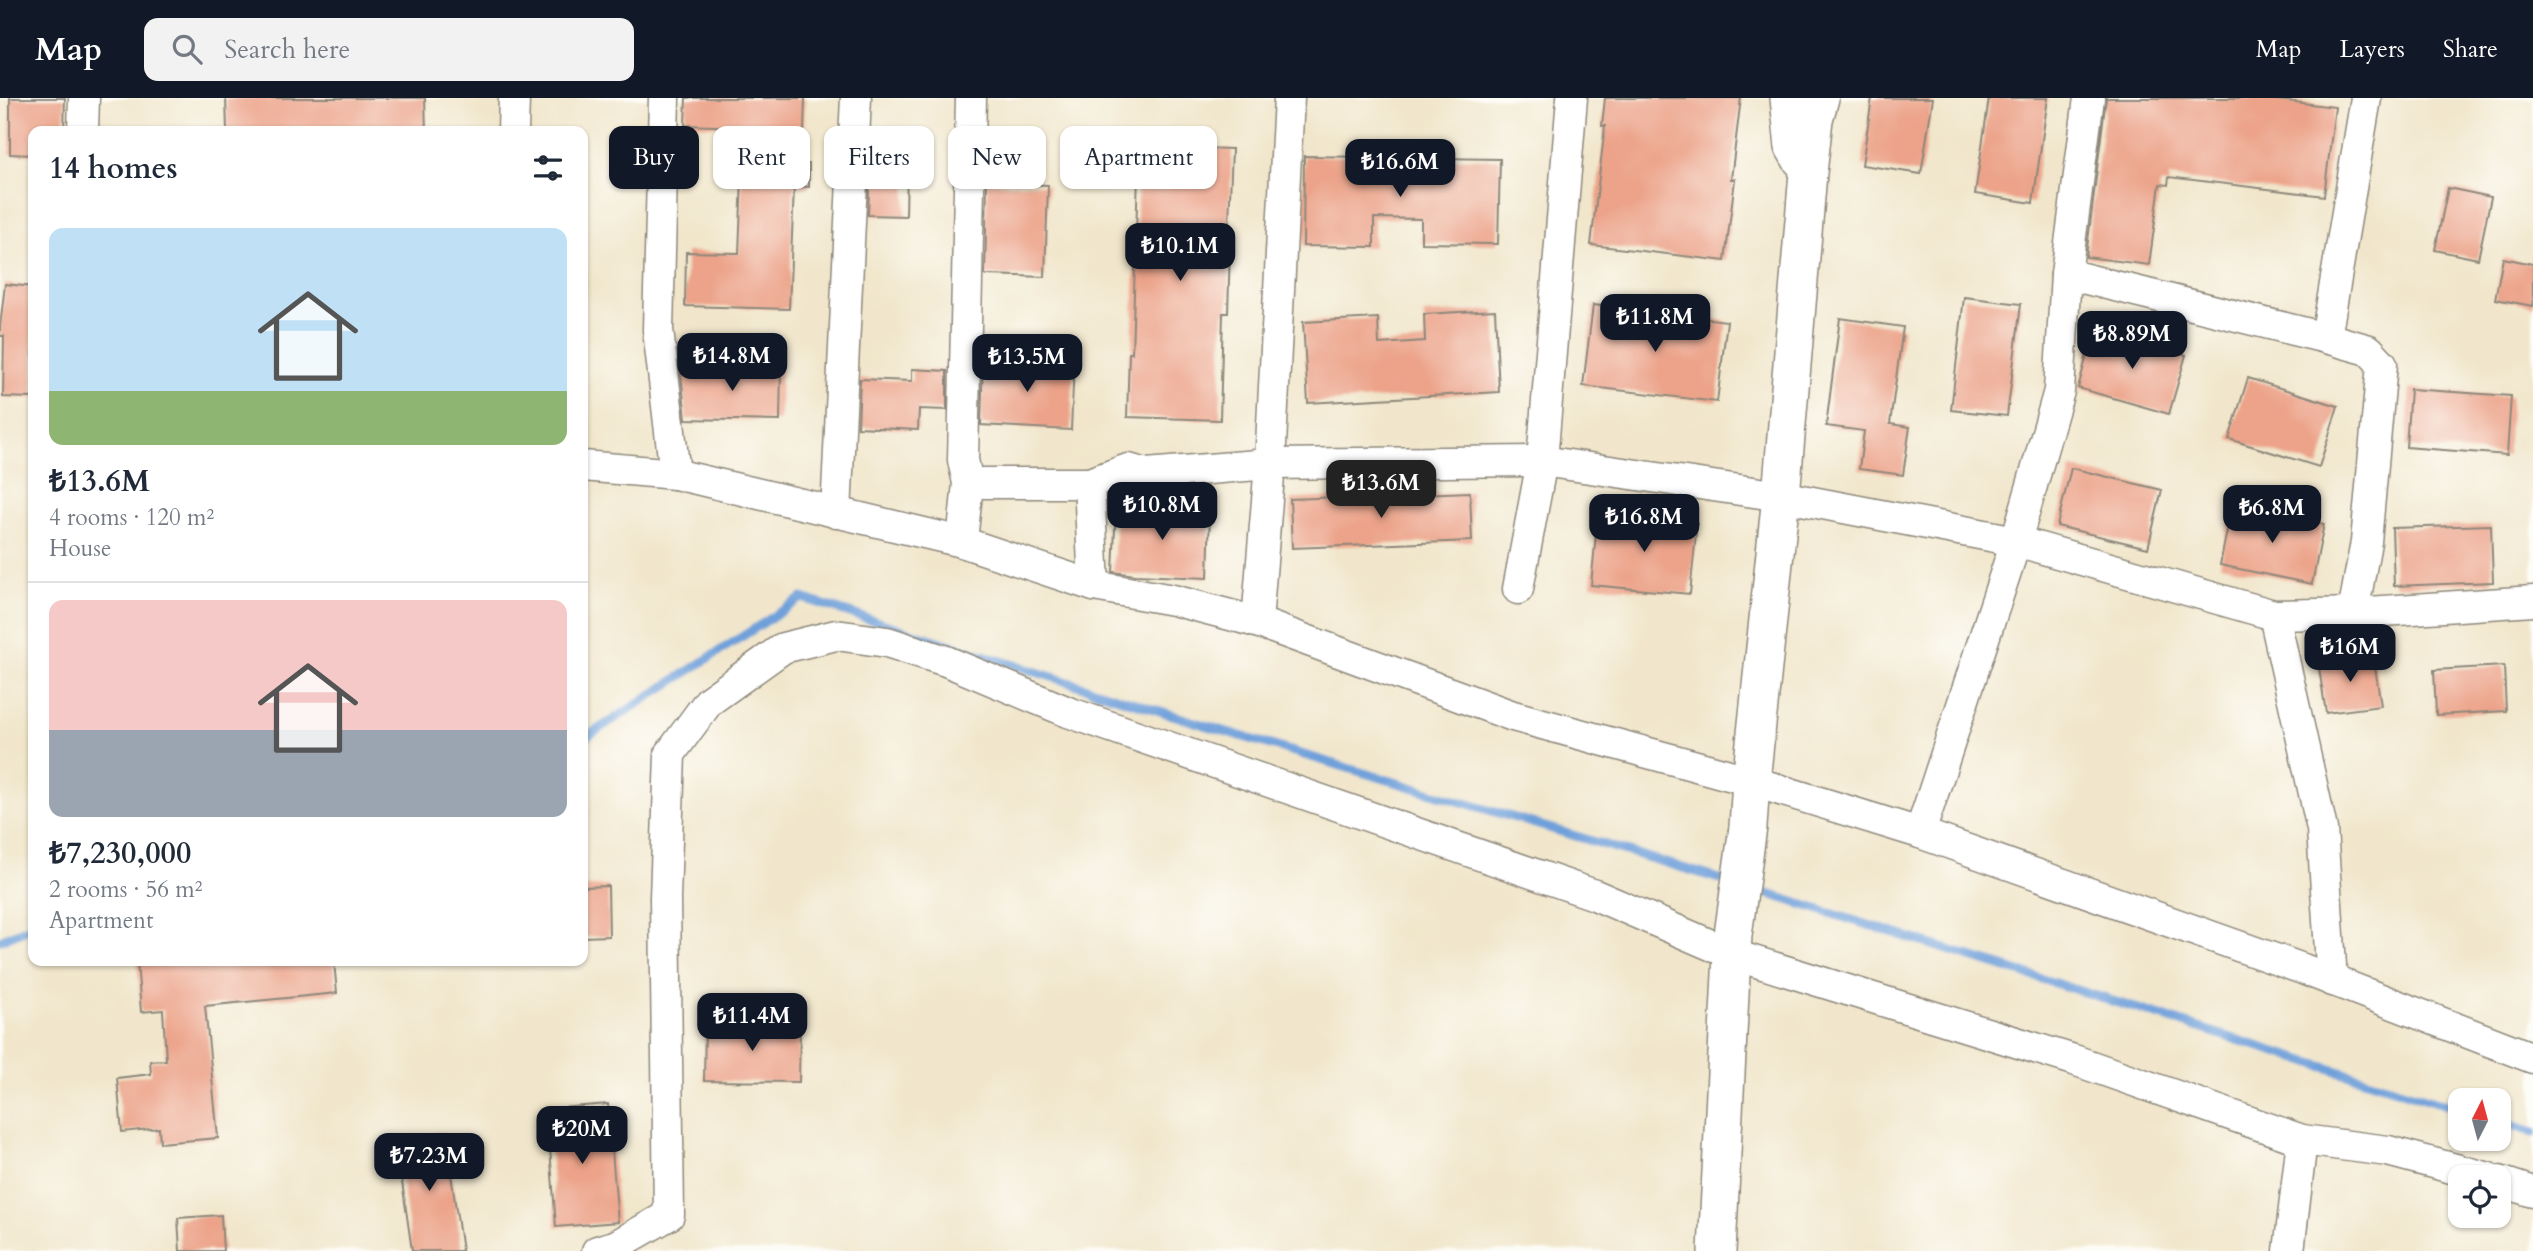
<!DOCTYPE html>
<html lang="en">
<head>
<meta charset="utf-8">
<style>
  body { margin:0; font-family:Cardo,serif; background:#f2f2f3; color:#1f2937; height:100vh; display:flex; flex-direction:column; font-size:26px; white-space:nowrap }
  * { box-sizing:border-box; margin:0 }
  p { font-size:23px; color:#747a83 }
  .icon { flex:none; width:38px; height:38px; fill:none; stroke:currentColor; stroke-width:2; stroke-linecap:round; stroke-linejoin:round }
  .map { position:relative; flex:1; overflow:hidden }
  .panel { position:absolute; left:28px; top:28px; width:560px; height:840px; display:flex; flex-direction:column; background:#fff; border-radius:14px; box-shadow:0 2px 5px #0004 }
  .panel>* { flex:none }
  .guide { position:absolute; left:609px; top:28px; width:665px; height:63px; display:flex; gap:14px }
  .needle { width:46px; rotate:6deg }
  .tools { position:absolute; left:2448px; top:990px; display:grid; gap:14px }
  .tools a { display:grid; place-items:center; width:63px; height:63px; border-radius:14px; background:#fff; box-shadow:0 2px 5px #0004; font-size:35px }
  .price { position:absolute; translate:-50% -60px; padding:0 16px; border-radius:14px; background:#111827; color:#fff; font-size:23px; line-height:46px; filter:drop-shadow(0 2px 4px #0008) }
  .price::after { content:''; position:absolute; left:50%; top:42px; width:21px; height:16px; margin-left:-10px; background:inherit; clip-path:polygon(0 0,100% 0,50% 100%) }
  .price.current { background:#222; color:#fff }
  ul { padding:0; list-style:none }
  li { display:grid; align-content:center; gap:14px; height:371px; padding:0 21px }
  li+li { border-top:2px solid #e0e1e3 }
  li span { display:grid; place-items:center; height:217px; border-radius:14px; color:#555 }
  li>.icon { margin-inline-start:auto }
  span .icon { width:126px; height:126px; fill:#fffc; stroke-width:1 }
  li b { font-size:30px }
  h2 { display:flex; justify-content:space-between; align-items:center; height:84px; padding:0 21px; font-size:30px }
  .chip { padding:0 24px; border-radius:14px; background:#fff; box-shadow:0 2px 5px #0004; font-size:24px; line-height:63px }
  .chip.current { background:#111827; color:#fff }
  header { display:flex; align-items:center; gap:42px; box-sizing:border-box; height:98px; padding:0 35px; background:#111827; color:#fff }
  header strong { font-size:33px }
  nav { display:flex; gap:38px; margin-inline-start:auto; font-size:24px }
  .search { width:490px; height:63px; background:#f2f2f3; display:flex; align-items:center; gap:18px; box-sizing:border-box; padding:0 24px; border-radius:14px; color:#747a83; font-size:26px }
  .map>svg:first-child { display:block }
  .lines { fill:none; stroke-linecap:round; stroke-linejoin:round }
  .stream { stroke:#70a0da; stroke-width:9 }
  .building { fill:#eca389 }
  .minor-casing { stroke:#8e887b; stroke-width:33 }
  .tertiary-casing { stroke:#8e887b; stroke-width:40 }
  .minor { stroke:#fff; stroke-width:30 }
  .tertiary { stroke:#fff; stroke-width:37 }
</style>
</head>
<body>
<header>
<strong>Map</strong>
<div class="search"><svg class="icon" aria-label="search" viewBox="0 0 24 24"><circle cx="10" cy="10" r="6"/><path d="M15 15l6 6"/></svg>Search here</div>
<nav><a>Map</a><a>Layers</a><a>Share</a></nav>
</header>
<div class="map">
<svg width="2533" height="1153" viewBox="0 0 2533 1153">
  <rect width="100%" height="100%" fill="#fdfcf7"/>
  <filter id="ink" filterUnits="userSpaceOnUse"><feTurbulence type="fractalNoise" baseFrequency=".0143" numOctaves="2"/><feDisplacementMap in="SourceGraphic" scale="14" xChannelSelector="R" yChannelSelector="G"/><feConvolveMatrix kernelMatrix="1 2 1 2 8 2 1 2 1" color-interpolation-filters="sRGB"/></filter>
  <filter id="wash" filterUnits="userSpaceOnUse"><feTurbulence type="fractalNoise" baseFrequency=".00686" numOctaves="4" result="noise"/><feDisplacementMap in="SourceGraphic" scale="28" xChannelSelector="R" yChannelSelector="G"/><feGaussianBlur stdDeviation="1.57" result="paint"/><feColorMatrix in="noise" values="0 0 0 0 0 0 0 0 0 0 0 0 0 0 0 0 0 1.4 0 .05"/><feComposite in="paint" operator="in"/></filter>
  <g filter="url(#wash)">
    <rect width="100%" height="100%" fill="#f1e6cb"/>
    <g class="lines">
      <g class="stream">
        <path d="M 583,641 L 802,500 L 1217,631 L 1733,785"/>
        <path d="M 1746,789 L 2460,1011"/>
        <path d="M 0,842 L 33,828"/>
        <path d="M 2499,1023 L 2533,1034"/>
      </g>
    </g>
    <g id="blocks">
      <g class="building">
        <path d="M 10,0 L 65,0 L 64,33 L 33,33 L 33,57 L 10,56 Z"/>
        <path d="M 226,0 L 425,0 L 426,33 L 227,33 Z"/>
        <path d="M 686,0 L 805,0 L 803,66 L 809,66 L 809,89 L 794,88 L 789,211 L 685,208 L 686,154 L 739,155 L 744,29 L 685,27 Z"/>
        <path d="M 1605,0 L 1741,0 L 1731,81 L 1735,81 L 1725,163 L 1591,147 L 1605,28 L 1602,28 Z"/>
        <path d="M 1872,0 L 1933,0 L 1921,76 L 1862,67 Z"/>
        <path d="M 1989,0 L 2048,0 L 2033,105 L 1975,96 Z"/>
        <path d="M 2106,0 L 2262,0 L 2335,9 L 2324,98 L 2169,79 L 2168,87 L 2160,86 L 2149,167 L 2086,159 Z"/>
        <path d="M 1139,48 L 1232,51 L 1228,149 L 1230,150 L 1228,215 L 1223,215 L 1220,322 L 1127,319 L 1129,255 L 1132,255 Z"/>
        <path d="M 1304,58 L 1500,61 L 1498,146 L 1421,145 L 1421,121 L 1374,120 L 1374,149 L 1303,148 Z"/>
        <path d="M 870,69 L 907,70 L 906,118 L 868,117 Z"/>
        <path d="M 987,85 L 1048,87 L 1045,179 L 985,177 Z"/>
        <path d="M 2448,90 L 2491,99 L 2478,161 L 2435,152 Z"/>
        <path d="M 2503,160 L 2533,166 L 2533,208 L 2495,201 Z"/>
        <path d="M 5,186 L 33,189 L 33,300 L 3,299 L 4,238 L 0,238 L 0,229 Z"/>
        <path d="M 1964,199 L 2021,206 L 2007,318 L 1951,312 Z"/>
        <path d="M 1593,207 L 1727,223 L 1717,304 L 1583,288 Z"/>
        <path d="M 1495,212 L 1499,294 L 1308,305 L 1303,224 L 1378,220 L 1379,246 L 1425,243 L 1424,216 Z"/>
        <path d="M 1840,220 L 1903,229 L 1890,326 L 1910,329 L 1903,377 L 1859,371 L 1864,333 L 1826,328 Z"/>
        <path d="M 2094,231 L 2186,257 L 2169,316 L 2078,290 Z"/>
        <path d="M 983,262 L 1074,265 L 1071,332 L 981,327 Z"/>
        <path d="M 680,267 L 781,269 L 780,323 L 686,321 Z"/>
        <path d="M 912,271 L 947,273 L 947,312 L 919,311 L 918,332 L 858,329 L 860,281 L 912,283 Z"/>
        <path d="M 2248,280 L 2338,308 L 2319,369 L 2229,341 Z"/>
        <path d="M 2410,291 L 2511,298 L 2507,357 L 2406,349 Z"/>
        <path d="M 2071,370 L 2162,392 L 2148,450 L 2057,428 Z"/>
        <path d="M 1470,394 L 1472,443 L 1292,450 L 1290,401 Z"/>
        <path d="M 1116,408 L 1210,412 L 1208,480 L 1135,477 L 1113,474 Z"/>
        <path d="M 2232,408 L 2324,426 L 2312,486 L 2220,467 Z"/>
        <path d="M 1598,416 L 1697,426 L 1690,496 L 1591,487 Z"/>
        <path d="M 2491,427 L 2493,484 L 2394,488 L 2392,430 Z"/>
        <path d="M 2373,556 L 2381,608 L 2326,615 L 2318,564 Z"/>
        <path d="M 2504,568 L 2506,613 L 2436,617 L 2434,572 Z"/>
        <path d="M 608,788 L 609,838 L 583,839 L 583,789 Z"/>
        <path d="M 137,863 L 334,863 L 337,895 L 205,908 L 218,1040 L 160,1045 L 159,1030 L 122,1034 L 117,980 L 151,976 L 150,963 L 166,962 L 163,912 L 141,914 Z"/>
        <path d="M 705,927 L 800,927 L 799,984 L 704,983 Z"/>
        <path d="M 608,1006 L 618,1124 L 556,1129 L 547,1011 Z"/>
        <path d="M 445,1034 L 462,1153 L 412,1153 L 396,1042 Z"/>
        <path d="M 221,1117 L 223,1153 L 180,1153 L 178,1120 Z"/>
      </g>
    </g>
  </g>
  <g filter="url(#ink)">
    <use href="#blocks" fill-opacity="0" stroke="#8e887b" stroke-width="2"/>
    <g class="lines">
      <g class="minor-casing">
        <g id="minor">
          <path d="M 664,0 L 658,232 L 675,376"/>
          <path d="M 83,33 L 84,0"/>
          <path d="M 513,33 L 514,0"/>
          <path d="M 2066,176 L 2326,240 L 2369,252 L 2382,266 L 2366,444 L 2353,515"/>
          <path d="M 2326,240 L 2366,0"/>
          <path d="M 583,368 L 675,376 L 962,444 L 1094,488 L 1173,502 L 1257,524 L 1513,618 L 1751,683 L 1920,735 L 2303,871 L 2533,960"/>
          <path d="M 968,385 L 1089,385 L 1128,371 L 1146,376 L 1270,366 L 1542,363 L 1781,398 L 2016,443 L 2274,517 L 2353,515 L 2533,503"/>
          <path d="M 1089,385 L 1094,488"/>
          <path d="M 836,415 L 856,0"/>
          <path d="M 962,444 L 968,385 L 963,362 L 971,0"/>
          <path d="M 1518,491 L 1542,363 L 1572,0"/>
          <path d="M 2274,517 L 2322,731 L 2332,883"/>
          <path d="M 1257,524 L 1270,366 L 1289,0"/>
          <path d="M 1920,735 L 2016,443 L 2059,293 L 2066,176 L 2089,0"/>
          <path d="M 2302,1042 L 2388,1053 L 2489,1080"/>
          <path d="M 2499,1083 L 2533,1094"/>
          <path d="M 597,1153 L 617,1147 L 669,1117 L 665,800 L 670,656 L 709,603 L 783,550 L 836,537 L 887,544 L 946,563 L 1068,614 L 1595,797 L 1734,857 L 2074,962 L 2302,1042 L 2289,1153"/>
        </g>
      </g>
      <g class="tertiary-casing">
        <g id="tertiary">
          <path d="M 1789,0 L 1794,49 L 1801,61"/>
          <path d="M 1717,1153 L 1733,837 L 1748,729 L 1751,683 L 1781,398 L 1808,75 L 1814,21 L 1820,0"/>
        </g>
      </g>
      <use href="#minor" class="minor"/>
      <use href="#tertiary" class="tertiary"/>
    </g>
  </g>
</svg>
<div class="tools">
<a><svg class="needle" viewBox="-14 -14 28 28"><path d="M0-13l5 13h-10z" fill="#e53935"/><path d="M0 13l5-13h-10z" fill="#747a83"/></svg></a>
<a><svg class="icon" aria-label="locate" viewBox="0 0 24 24"><circle cx="12" cy="12" r="6"/><path d="M12 2v4M12 18v4M2 12h4M18 12h4"/></svg></a>
</div>
<b class="price" style="left:1400px;top:101px">₺16.6M</b>
<b class="price" style="left:1180px;top:185px">₺10.1M</b>
<b class="price" style="left:1655px;top:256px">₺11.8M</b>
<b class="price" style="left:2132px;top:273px">₺8.89M</b>
<b class="price" style="left:732px;top:295px">₺14.8M</b>
<b class="price" style="left:1027px;top:296px">₺13.5M</b>
<b class="price current" style="left:1381px;top:422px">₺13.6M</b>
<b class="price" style="left:1162px;top:444px">₺10.8M</b>
<b class="price" style="left:2272px;top:447px">₺6.8M</b>
<b class="price" style="left:1644px;top:456px">₺16.8M</b>
<b class="price" style="left:2350px;top:586px">₺16M</b>
<b class="price" style="left:752px;top:955px">₺11.4M</b>
<b class="price" style="left:582px;top:1068px">₺20M</b>
<b class="price" style="left:429px;top:1095px">₺7.23M</b>
<div class="guide">
<a class="chip current">Buy</a>
<a class="chip">Rent</a>
<a class="chip">Filters</a>
<a class="chip">New</a>
<a class="chip">Apartment</a>
</div>
<section class="panel">
<h2>14 homes<svg class="icon" aria-label="filters" viewBox="0 0 24 24"><path d="M4 7h16M4 17h16"/><circle cx="9" cy="7" r="2"/><circle cx="15" cy="17" r="2"/></svg></h2>
<ul>
<li><span style="background:linear-gradient(#bfe0f5 75%,#8fb573 0)"><svg class="icon" aria-label="home" viewBox="0 0 24 24"><path d="M3 11l9-7 9 7M6 9v11h12V9"/></svg></span><div><b>₺13.6M</b><p>4 rooms · 120 m²</p><p>House</p></div></li>
<li><span style="background:linear-gradient(#f6c9c9 60%,#9aa5b1 0)"><svg class="icon" aria-label="home" viewBox="0 0 24 24"><path d="M3 11l9-7 9 7M6 9v11h12V9"/></svg></span><div><b>₺7,230,000</b><p>2 rooms · 56 m²</p><p>Apartment</p></div></li>
</ul>
</section>
</div>
</body>
</html>
